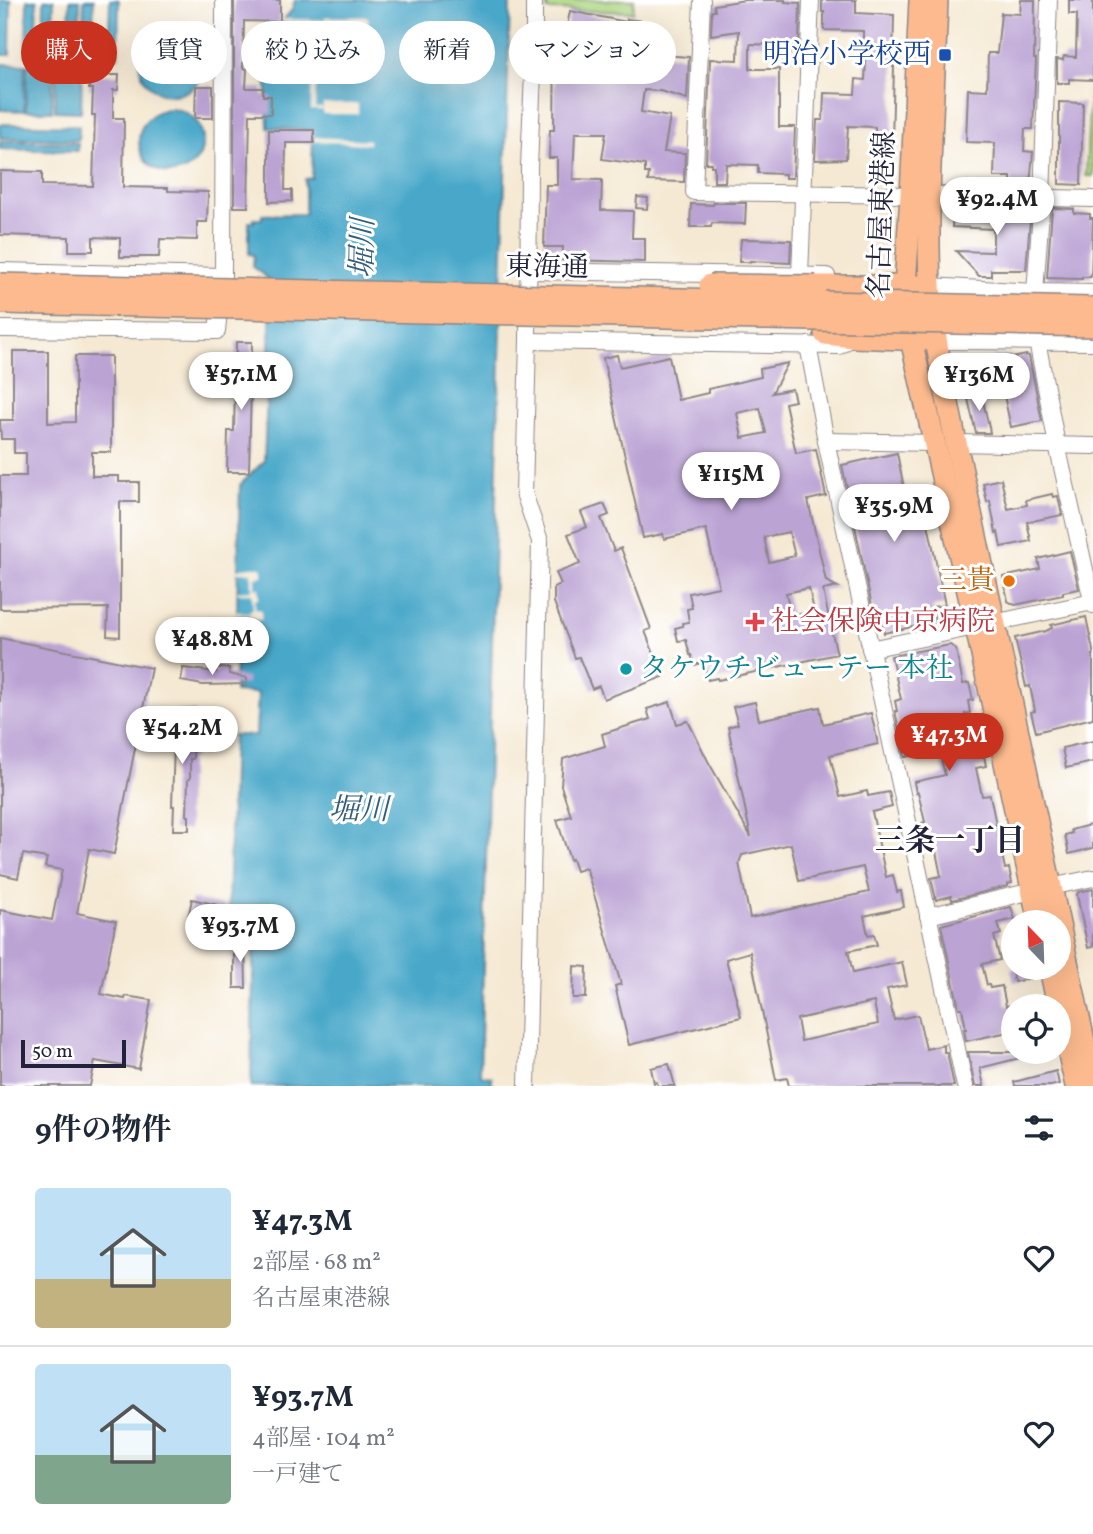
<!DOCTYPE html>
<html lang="ja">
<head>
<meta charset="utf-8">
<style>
  body { margin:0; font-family:Vollkorn,"Noto Serif JP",serif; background:#f2f2f3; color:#1f2937; height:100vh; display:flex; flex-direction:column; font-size:26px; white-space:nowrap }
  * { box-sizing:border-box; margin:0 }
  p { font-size:23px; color:#747a83 }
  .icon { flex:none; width:38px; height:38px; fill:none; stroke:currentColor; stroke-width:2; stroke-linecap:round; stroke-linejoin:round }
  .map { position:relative; height:1086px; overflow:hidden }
  .drawer { display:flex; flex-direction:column; background:#fff; flex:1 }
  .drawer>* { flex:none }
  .guide { position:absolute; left:21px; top:21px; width:700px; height:63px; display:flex; gap:14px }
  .needle { width:46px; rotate:337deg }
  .fabs { position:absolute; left:1001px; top:910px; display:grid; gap:14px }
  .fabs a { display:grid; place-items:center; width:70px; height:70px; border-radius:50%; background:#fff; box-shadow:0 7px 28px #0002; font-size:35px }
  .scale { position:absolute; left:21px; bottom:18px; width:105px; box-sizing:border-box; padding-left:7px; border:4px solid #22223b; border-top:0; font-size:19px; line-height:24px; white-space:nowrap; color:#22223b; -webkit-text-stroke:5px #fff; paint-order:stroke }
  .price { position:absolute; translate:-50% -60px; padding:0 16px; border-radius:24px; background:#fff; color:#222; font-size:23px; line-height:46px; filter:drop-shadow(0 2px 4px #0008) }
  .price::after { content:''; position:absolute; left:50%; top:42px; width:21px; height:16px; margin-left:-10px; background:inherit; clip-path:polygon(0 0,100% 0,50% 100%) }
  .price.selected { background:#c8321e; color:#fff }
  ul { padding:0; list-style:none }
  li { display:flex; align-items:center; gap:21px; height:175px; padding:0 35px }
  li+li { border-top:2px solid #e0e1e3 }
  li span { display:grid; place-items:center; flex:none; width:196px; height:140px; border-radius:7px; color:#555 }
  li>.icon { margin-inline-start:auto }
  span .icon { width:84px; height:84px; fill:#fffc; stroke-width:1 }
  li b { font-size:30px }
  h2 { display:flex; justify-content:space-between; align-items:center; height:84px; padding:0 35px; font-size:30px }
  .tag { padding:0 24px; border-radius:32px; background:#fff; box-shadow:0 7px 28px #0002; font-size:24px; line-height:63px }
  .tag.selected { background:#c8321e; color:#fff }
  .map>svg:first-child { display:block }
  .green { fill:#acd580; stroke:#677c5e; stroke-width:2 }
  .water { fill:#4aa8c9; stroke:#366582; stroke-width:2 }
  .pier { fill:#f5e9d3 }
  .building { fill:#bba3d4; fill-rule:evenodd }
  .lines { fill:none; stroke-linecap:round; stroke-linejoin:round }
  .minor-casing { stroke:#8c8687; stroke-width:18 }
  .major-casing { stroke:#8c8687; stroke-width:24 }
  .minor { stroke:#fff; stroke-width:16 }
  .major { stroke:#fcba8e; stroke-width:21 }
  .major-bridge-casing { stroke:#8c8687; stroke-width:24; stroke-linecap:butt }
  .major-bridge { stroke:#fcba8e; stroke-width:21 }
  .transit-dot { fill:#1a4fb4; stroke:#fff; stroke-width:2.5 }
  .food-dot { fill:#e8710a; stroke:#fff; stroke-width:2.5 }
  .health-dot { fill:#e0444e; stroke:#fff; stroke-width:2.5 }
  .culture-dot { fill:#0f9aa8; stroke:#fff; stroke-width:2.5 }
  .labels { text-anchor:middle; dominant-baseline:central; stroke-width:6; stroke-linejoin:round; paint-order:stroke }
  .transit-label { font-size:28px; fill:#164399; stroke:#fff; text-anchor:end }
  .street-label { font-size:28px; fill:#22223b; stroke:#fff }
  .food-label { font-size:28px; fill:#c56008; stroke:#fff; text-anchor:end }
  .health-label { font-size:28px; fill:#be3a42; stroke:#fff; text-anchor:start }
  .culture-label { font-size:28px; fill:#0d838f; stroke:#fff; text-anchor:start }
  .water-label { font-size:30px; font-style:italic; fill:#345e7b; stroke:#fff }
  .neighbourhood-label { font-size:30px; font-weight:bold; fill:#22223b; stroke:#fff }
</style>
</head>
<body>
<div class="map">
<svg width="1093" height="1086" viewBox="0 0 1093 1086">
  <rect width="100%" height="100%" fill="#fff"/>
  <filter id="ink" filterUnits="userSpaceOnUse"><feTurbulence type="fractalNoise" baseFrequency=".0143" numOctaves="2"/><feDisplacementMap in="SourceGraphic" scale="14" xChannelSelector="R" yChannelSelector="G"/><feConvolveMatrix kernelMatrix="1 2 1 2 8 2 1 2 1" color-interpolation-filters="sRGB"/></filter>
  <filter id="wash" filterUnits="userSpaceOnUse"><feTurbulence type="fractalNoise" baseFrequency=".00686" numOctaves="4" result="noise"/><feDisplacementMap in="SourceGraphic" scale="28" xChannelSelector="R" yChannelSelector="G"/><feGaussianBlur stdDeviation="1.57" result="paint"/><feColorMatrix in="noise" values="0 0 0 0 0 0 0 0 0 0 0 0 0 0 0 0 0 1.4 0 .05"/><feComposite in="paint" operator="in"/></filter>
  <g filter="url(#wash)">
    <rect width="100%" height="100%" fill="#f5e9d3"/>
    <g class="green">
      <path d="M 547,0 L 634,0 L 633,12 L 547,10 Z"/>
      <path d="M 1090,88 L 1093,88 L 1093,176 L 1086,176 Z"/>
    </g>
    <g class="water">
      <path d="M 1,0 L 11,0 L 10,55 L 0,55 Z"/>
      <path d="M 27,0 L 37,0 L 35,56 L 26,56 Z"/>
      <path d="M 44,0 L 54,0 L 52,56 L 43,56 Z"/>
      <path d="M 70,0 L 80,0 L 78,57 L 68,57 Z"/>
      <path d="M 84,0 L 94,0 L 92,57 L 82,57 Z"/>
      <path d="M 110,0 L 119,0 L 118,57 L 108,57 Z"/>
      <path d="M 295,0 L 510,0 L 480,1075 L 492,1077 L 492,1086 L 251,1086 L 254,916 L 228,910 L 233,735 L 256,735 L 258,693 L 235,692 L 240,485 L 264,461 L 272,284 L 263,274 L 253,267 L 254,255 L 249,254 L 249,222 L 254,222 L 254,219 L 262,219 L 262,215 L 305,214 L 305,179 L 312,178 L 313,130 L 268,128 L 265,23 L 280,24 L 292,10 Z"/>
      <circle cx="172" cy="63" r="32"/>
      <path d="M 0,64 L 25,65 L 24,111 L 0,110 Z"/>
      <path d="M 27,65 L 53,66 L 52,111 L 26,111 Z"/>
      <path d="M 56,66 L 82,67 L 81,112 L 55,111 Z"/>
      <circle cx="171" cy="141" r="32"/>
      <path d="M 0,124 L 79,126 L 78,140 L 0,138 Z"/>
      <path d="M 0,141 L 78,143 L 78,151 L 0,149 Z"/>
    </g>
    <g class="pier">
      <path d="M 325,17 L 368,17 L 368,30 L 325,30 L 324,22 L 317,23 L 316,72 L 328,72 L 329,68 L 360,68 L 360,79 L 329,79 L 328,75 L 316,74 L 315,108 L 323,108 L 323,104 L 358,104 L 358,114 L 323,114 L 323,110 L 311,110 L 313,23 L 280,22 L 280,19 L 324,20 Z"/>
      <path d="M 310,137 L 369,140 L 369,144 L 310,141 Z"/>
      <path d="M 251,567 L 262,567 L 262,576 L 255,577 L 255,588 L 259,588 L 259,599 L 255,599 L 255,609 L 261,610 L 261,619 L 250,619 L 250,615 L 236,615 L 236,612 L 250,612 L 250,610 L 253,609 L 252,593 L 237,593 L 237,591 L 252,590 L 252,577 L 251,576 L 251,572 L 237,572 L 237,569 Z"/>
    </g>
    <g id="blocks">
      <g class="building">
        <path d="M 234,0 L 280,0 L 280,22 L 244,21 L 243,68 L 247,69 L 246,88 L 263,88 L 263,96 L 271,96 L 271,114 L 250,114 L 248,207 L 234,207 Z"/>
        <path d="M 745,0 L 785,0 L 785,2 L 800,3 L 799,46 L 751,44 L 750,46 L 750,69 L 779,69 L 779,127 L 795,127 L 793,178 L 785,178 L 785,174 L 758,173 L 758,165 L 726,164 L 725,182 L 714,182 L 714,166 L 711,166 L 711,163 L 706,163 L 710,59 L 738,60 L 739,31 L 711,35 L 712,11 L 715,11 L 714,5 Z"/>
        <path d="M 822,0 L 856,0 L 856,13 L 894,15 L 893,67 L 894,67 L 892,141 L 874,140 L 875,127 L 848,126 L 846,159 L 815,160 L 817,120 L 823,120 L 824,93 L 855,94 L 856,79 L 865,80 L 867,42 L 863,41 L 863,31 L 824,30 L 824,12 L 822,12 Z"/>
        <path d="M 1021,0 L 1035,0 L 1034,59 L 1036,59 L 1033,129 L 1025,129 L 1024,151 L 1033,152 L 1030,186 L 1011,184 L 1011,177 L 994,177 L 995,143 L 966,142 L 968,89 L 987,90 L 988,53 L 997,53 L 1001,13 L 1020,14 Z"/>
        <path d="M 1069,0 L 1093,0 L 1093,80 L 1069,79 L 1069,83 L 1057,83 L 1057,59 L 1063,60 L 1064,56 L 1076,57 L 1077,14 L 1069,14 Z"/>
        <path d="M 570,11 L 627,22 L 627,19 L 651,22 L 648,54 L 689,57 L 687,99 L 660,91 L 644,90 L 641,112 L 670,117 L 664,152 L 685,153 L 684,182 L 648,181 L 649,173 L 645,173 L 645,165 L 602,159 L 606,133 L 575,133 L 573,179 L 602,180 L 601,210 L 633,211 L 632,238 L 645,238 L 645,262 L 562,260 L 563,247 L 544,247 L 546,185 L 557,185 L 557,158 L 549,158 L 550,130 L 554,130 L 555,42 L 564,42 Z"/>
        <path d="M 89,75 L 119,75 L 118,90 L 113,90 L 113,118 L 124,118 L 123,187 L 168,188 L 168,191 L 208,192 L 207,222 L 197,222 L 197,240 L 160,239 L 159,257 L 120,257 L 120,238 L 93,237 L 93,251 L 69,251 L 69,237 L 0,235 L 0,171 L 42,172 L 42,185 L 93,186 L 95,115 L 92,115 L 93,89 L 89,89 Z"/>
        <path d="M 196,86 L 213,86 L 213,118 L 195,118 Z"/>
        <path d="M 1059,102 L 1083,103 L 1081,185 L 1059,184 Z"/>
        <path d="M 269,130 L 314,130 L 314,143 L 286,143 L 285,190 L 292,190 L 292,201 L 269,202 Z"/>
        <path d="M 637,197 L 648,198 L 647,209 L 636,208 Z"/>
        <path d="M 714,203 L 746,203 L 745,224 L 712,223 L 711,227 L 690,227 L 691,204 L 713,205 Z"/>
        <path d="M 954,206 L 1031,208 L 1026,270 L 991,270 L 991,276 L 979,276 L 956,251 L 993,252 L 993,229 L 952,227 Z"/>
        <path d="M 1052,208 L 1074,209 L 1074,213 L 1090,214 L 1090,218 L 1093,218 L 1091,277 L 1082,277 L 1082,279 L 1047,278 Z"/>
        <path d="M 741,239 L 791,240 L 790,263 L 750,261 L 750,262 L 739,262 Z"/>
        <path d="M 236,342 L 252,342 L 249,472 L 227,472 L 228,431 L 234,431 Z"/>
        <path d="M 13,351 L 48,351 L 48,423 L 75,422 L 75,356 L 111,356 L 111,452 L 92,452 L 92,476 L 119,476 L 119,482 L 139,482 L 139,502 L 120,502 L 120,637 L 107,636 L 108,608 L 0,609 L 0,476 L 26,476 L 26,453 L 14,453 L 14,439 L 1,439 L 0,420 L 13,420 Z"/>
        <path d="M 617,355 L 620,367 L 669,356 L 678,400 L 708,393 L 708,389 L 761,377 L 760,369 L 788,363 L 772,393 L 792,389 L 795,401 L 785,403 L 796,453 L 816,449 L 826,496 L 808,500 L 826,581 L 838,587 L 823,590 L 828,614 L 843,613 L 830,625 L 837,654 L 718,680 L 717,678 L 708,680 L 704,662 L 695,665 L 691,655 L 690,655 L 686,640 L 678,641 L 675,628 L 683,626 L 682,623 L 689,622 L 687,609 L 692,608 L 689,593 L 719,587 L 706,529 L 664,539 L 663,534 L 643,538 L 603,358 ZM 760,408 L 766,433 L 742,438 L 737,413 ZM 789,532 L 795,556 L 769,562 L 764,537 ZM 809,588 L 814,611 L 791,616 L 786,593 Z"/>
        <path d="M 1026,355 L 1029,356 L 1042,421 L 1011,427 L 1001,382 L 999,383 L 993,356 L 1011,356 L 1012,358 Z"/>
        <path d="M 981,392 L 989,427 L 990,433 L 976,433 L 967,395 Z"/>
        <path d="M 897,453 L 906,498 L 922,495 L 945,605 L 932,607 L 935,622 L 884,633 L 881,618 L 875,620 L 842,465 Z"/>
        <path d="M 1001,479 L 1008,509 L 1027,505 L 1026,500 L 1052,494 L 1053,497 L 1058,496 L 1062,515 L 1027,522 L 1031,541 L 1001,547 L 998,532 L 996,533 L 990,501 L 987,502 L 983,483 Z"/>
        <path d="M 604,504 L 609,515 L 601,518 L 614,551 L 621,548 L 651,629 L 645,631 L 663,677 L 604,699 L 599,686 L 592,689 L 579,657 L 575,658 L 554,602 L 554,587 L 561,584 L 556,573 L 580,564 L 568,534 L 587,527 L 581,512 Z"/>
        <path d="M 1070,551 L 1079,589 L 1063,592 L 1063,595 L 1015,605 L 1008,601 L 1003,577 L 1040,569 L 1038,559 Z"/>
        <path d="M 1086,617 L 1093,650 L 1093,718 L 1036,732 L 1031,712 L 1035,711 L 1030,686 L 1026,687 L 1015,638 L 1046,631 L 1052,628 L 1051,625 Z"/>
        <path d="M 188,618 L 222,619 L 221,649 L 187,648 Z"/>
        <path d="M 0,638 L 151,668 L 114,854 L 89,849 L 77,913 L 116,921 L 101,994 L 125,999 L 126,996 L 151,1000 L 139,1069 L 95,1061 L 90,1086 L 0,1086 L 0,910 L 52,920 L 62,870 L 45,867 L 47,858 L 23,854 L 18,878 L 0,874 Z"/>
        <path d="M 950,645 L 956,649 L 963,684 L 969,683 L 973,700 L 968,701 L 970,713 L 965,714 L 971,743 L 981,741 L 986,766 L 976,768 L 982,796 L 990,795 L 1005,869 L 1009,868 L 1012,883 L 1008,884 L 1008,886 L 952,900 L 951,896 L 936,900 L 931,878 L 941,876 L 934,842 L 927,843 L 922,823 L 925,822 L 918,792 L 916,793 L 914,782 L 945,775 L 939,750 L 905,757 L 895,711 L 897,711 L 895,701 L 901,699 L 891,656 Z"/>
        <path d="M 183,668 L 216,672 L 217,668 L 229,668 L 229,674 L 247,678 L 247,684 L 203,685 L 181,681 Z"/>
        <path d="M 670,702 L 677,724 L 688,721 L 708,761 L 751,837 L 728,727 L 738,724 L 733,707 L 755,702 L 759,720 L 820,707 L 823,724 L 871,713 L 878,744 L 830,755 L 840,797 L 867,791 L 868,796 L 889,792 L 892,807 L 872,812 L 886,877 L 893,875 L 897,892 L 901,891 L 904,907 L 864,916 L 868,935 L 874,934 L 877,945 L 848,951 L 853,973 L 902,962 L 907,985 L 887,989 L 894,1020 L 918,1015 L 926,1049 L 944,1045 L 944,1052 L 947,1052 L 954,1086 L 789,1086 L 787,1078 L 776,1080 L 750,952 L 726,959 L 741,1017 L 629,1045 L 615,986 L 621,984 L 586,868 L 576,871 L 572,859 L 570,860 L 557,820 L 571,816 L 561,786 L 563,759 L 605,746 L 602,734 L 650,719 L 647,709 ZM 791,844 L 799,881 L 863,867 L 869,892 L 750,918 L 739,863 L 742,855 ZM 874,1002 L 878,1024 L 801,1041 L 797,1019 Z"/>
        <path d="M 175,711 L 195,711 L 193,759 L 190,759 L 190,779 L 188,779 L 187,816 L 189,816 L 189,830 L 173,830 L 174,806 L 172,806 Z"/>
        <path d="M 1093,741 L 1093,762 L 1066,768 L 1062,748 Z"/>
        <path d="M 1093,824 L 1093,848 L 1069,854 L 1065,835 L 1072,833 L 1071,830 Z"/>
        <path d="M 1093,889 L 1093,947 L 1088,948 L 1077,895 L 1078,892 Z"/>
        <path d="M 192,899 L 226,907 L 222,924 L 188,917 Z"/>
        <path d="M 1011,907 L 1015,919 L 998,923 L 1001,934 L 994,936 L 1000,960 L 982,964 L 987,985 L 989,985 L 990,988 L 1002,986 L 1006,1006 L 1013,1005 L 1013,1031 L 966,1041 L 964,1029 L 966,1029 L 962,1008 L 959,1008 L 941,925 Z"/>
        <path d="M 234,940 L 245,940 L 246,988 L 234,988 Z"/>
        <path d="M 574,966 L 587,967 L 586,998 L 573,998 Z"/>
        <path d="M 1018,968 L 1029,968 L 1031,978 L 1014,982 L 1011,969 Z"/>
        <path d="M 968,1052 L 1027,1052 L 1028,1056 L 980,1068 L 984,1086 L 975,1086 Z"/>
        <path d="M 669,1064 L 675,1086 L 658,1086 L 657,1082 L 654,1083 L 651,1068 Z"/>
        <path d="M 1056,1071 L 1059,1084 L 1051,1086 L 1015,1086 L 1014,1082 Z"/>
      </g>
    </g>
  </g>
  <g filter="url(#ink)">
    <use href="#blocks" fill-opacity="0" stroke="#8c8687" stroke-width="2"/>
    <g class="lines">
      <g class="minor-casing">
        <g id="minor">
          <path d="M 702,0 L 694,192 L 911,195"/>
          <path d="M 929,195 L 1093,199"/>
          <path d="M 0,271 L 223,276 L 224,0"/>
          <path d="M 528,271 L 827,276"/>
          <path d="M 800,275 L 811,0"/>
          <path d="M 930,286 L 1035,292 L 1093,293"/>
          <path d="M 1035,292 L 1042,198 L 1049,0"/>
          <path d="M 0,329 L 217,331 L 220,300"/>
          <path d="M 528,341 L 839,346 L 853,337"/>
          <path d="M 937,341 L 1093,342"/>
          <path d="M 1037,341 L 1057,445 L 1093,605"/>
          <path d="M 808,345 L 826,441 L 965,1086"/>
          <path d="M 826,441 L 935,443"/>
          <path d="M 956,443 L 1093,446"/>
          <path d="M 870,649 L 1093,602"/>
          <path d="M 1051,887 L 1093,878"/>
          <path d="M 928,916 L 1032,891"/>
          <path d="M 527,1086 L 540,541 L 524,493 L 528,341 L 529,167 L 534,49 L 534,0"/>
        </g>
      </g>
      <g class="major-casing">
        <g id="major">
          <path d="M 920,0 L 911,195 L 905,286 L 911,339 L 976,627 L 1039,922"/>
          <path d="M 937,0 C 934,95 926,190 930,285 C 933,338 946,391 956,443 L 1093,1083"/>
          <path d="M 816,286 L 919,286"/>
          <path d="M 825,334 L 853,337 L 924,340"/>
          <path d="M 1050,968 L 1058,1006"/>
          <path d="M 1059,1009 L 1076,1086"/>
        </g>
      </g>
      <use href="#minor" class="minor"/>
      <use href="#major" class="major"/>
      <g class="major-bridge-casing">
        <g id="major-bridge">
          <path d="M 0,284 L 1093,308"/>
          <path d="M 710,285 L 816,286"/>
          <path d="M 0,303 L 1093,326"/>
        </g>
      </g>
      <use href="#major-bridge" class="major-bridge"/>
    </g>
  </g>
  <rect class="transit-dot" x="938" y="48" width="14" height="14" rx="3.5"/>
  <circle class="food-dot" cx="1009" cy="581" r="7"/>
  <path class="health-dot" d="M751.5 611.5h7v7h7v7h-7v7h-7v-7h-7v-7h7z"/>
  <circle class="culture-dot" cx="626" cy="669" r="7"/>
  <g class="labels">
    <g class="transit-label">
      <text x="931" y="55">明治小学校西</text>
    </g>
    <g class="street-label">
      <text transform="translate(883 215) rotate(-88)">名古屋東港線</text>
      <text transform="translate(547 268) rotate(1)">東海通</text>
    </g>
    <g class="food-label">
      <text x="995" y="581">三貴</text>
    </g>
    <g class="health-label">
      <text x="771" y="622">社会保険中京病院</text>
    </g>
    <g class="culture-label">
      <text x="640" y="669">タケウチビューテー 本社</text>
    </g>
    <g class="water-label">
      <text transform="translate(364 248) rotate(-89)">堀川</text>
      <text x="359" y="811">堀川</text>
    </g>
    <g class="neighbourhood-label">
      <text x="950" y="842">三条一丁目</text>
    </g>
  </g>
</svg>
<div class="fabs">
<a><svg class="needle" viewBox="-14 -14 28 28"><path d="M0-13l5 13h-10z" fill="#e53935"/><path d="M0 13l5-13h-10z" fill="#747a83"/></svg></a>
<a><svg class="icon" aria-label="locate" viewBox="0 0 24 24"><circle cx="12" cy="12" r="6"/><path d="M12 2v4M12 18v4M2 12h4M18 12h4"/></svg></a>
</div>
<div class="scale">50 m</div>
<b class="price" style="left:997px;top:237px">¥92.4M</b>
<b class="price" style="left:241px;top:412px">¥57.1M</b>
<b class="price" style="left:979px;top:413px">¥136M</b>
<b class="price" style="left:731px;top:512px">¥115M</b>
<b class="price" style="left:894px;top:544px">¥35.9M</b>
<b class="price" style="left:212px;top:677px">¥48.8M</b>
<b class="price" style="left:182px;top:766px">¥54.2M</b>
<b class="price selected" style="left:949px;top:773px">¥47.3M</b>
<b class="price" style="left:240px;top:964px">¥93.7M</b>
<div class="guide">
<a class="tag selected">購入</a>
<a class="tag">賃貸</a>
<a class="tag">絞り込み</a>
<a class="tag">新着</a>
<a class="tag">マンション</a>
</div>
</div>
<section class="drawer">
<h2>9件の物件<svg class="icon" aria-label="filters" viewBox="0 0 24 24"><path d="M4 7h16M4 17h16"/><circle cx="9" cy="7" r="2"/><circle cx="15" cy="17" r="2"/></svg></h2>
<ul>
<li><span style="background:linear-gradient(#bfe0f5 65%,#c2b280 0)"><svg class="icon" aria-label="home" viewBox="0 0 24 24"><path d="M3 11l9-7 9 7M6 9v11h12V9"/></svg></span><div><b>¥47.3M</b><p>2部屋 · 68 m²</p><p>名古屋東港線</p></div><svg class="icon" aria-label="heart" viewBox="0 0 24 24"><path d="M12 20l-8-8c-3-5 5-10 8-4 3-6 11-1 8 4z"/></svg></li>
<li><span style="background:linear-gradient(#bfe0f5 65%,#7fa58c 0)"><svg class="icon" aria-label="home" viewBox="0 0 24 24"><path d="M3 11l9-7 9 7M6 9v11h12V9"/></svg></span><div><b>¥93.7M</b><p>4部屋 · 104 m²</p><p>一戸建て</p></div><svg class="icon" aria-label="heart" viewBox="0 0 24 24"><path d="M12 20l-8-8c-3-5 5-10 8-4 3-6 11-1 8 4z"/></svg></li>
</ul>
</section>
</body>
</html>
